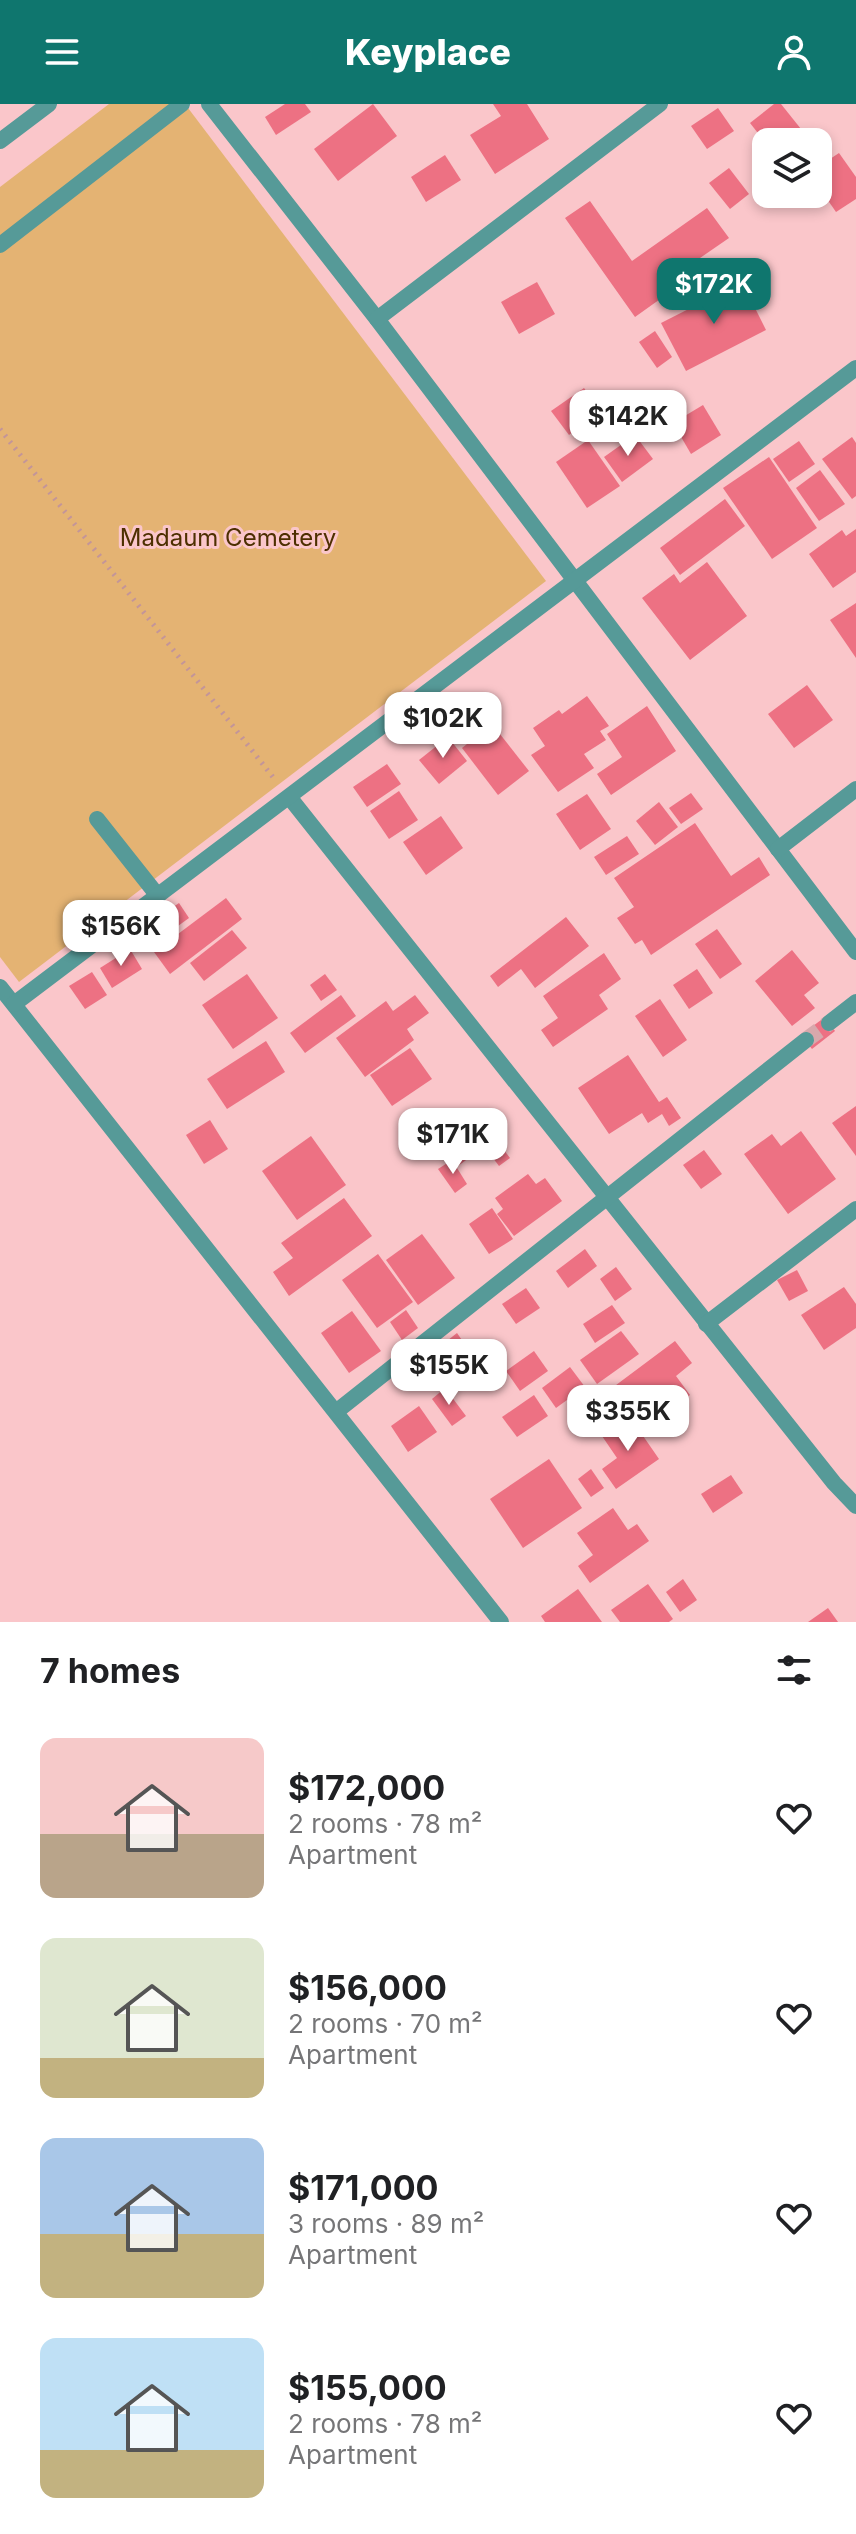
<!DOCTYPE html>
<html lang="en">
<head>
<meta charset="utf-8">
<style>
  body { margin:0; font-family:Inter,sans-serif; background:#f2f2f2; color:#202124; height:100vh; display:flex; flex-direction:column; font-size:30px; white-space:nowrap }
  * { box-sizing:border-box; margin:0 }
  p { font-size:26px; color:#757577 }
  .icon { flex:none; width:44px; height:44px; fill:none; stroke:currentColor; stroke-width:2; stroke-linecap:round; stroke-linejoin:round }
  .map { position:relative; height:1518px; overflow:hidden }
  .drawer { display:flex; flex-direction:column; background:#fff; flex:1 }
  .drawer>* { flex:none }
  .fabs { position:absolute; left:752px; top:24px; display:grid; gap:16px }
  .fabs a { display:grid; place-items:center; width:80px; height:80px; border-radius:16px; background:#fff; box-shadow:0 4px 12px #0003; font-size:40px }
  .price { position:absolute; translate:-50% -68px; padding:0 18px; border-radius:16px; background:#fff; color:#222; font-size:26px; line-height:52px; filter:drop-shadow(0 2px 4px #0008) }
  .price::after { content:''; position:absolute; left:50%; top:48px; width:24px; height:18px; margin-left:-12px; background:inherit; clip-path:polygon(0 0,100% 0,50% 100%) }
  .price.selected { background:#0f766e; color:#fff }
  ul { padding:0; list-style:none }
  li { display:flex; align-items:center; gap:24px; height:200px; padding:0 40px }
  li span { display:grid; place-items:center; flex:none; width:224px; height:160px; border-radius:16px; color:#555 }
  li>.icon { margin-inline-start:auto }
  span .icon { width:96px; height:96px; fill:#fffc; stroke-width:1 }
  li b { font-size:34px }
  h2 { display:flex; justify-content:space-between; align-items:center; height:96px; padding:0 40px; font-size:34px }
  header { display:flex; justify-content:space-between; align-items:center; height:104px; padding:0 40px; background:#0f766e; color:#fff; font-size:36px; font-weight:800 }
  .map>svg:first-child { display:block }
  .green { fill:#e4b373 }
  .building { fill:#ed7183 }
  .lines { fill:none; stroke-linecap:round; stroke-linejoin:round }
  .street-tunnel { stroke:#d8a8ac; stroke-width:16; stroke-dasharray:16 8; stroke-linecap:butt }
  .path { stroke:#c39599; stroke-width:5; stroke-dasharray:2 6; stroke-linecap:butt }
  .lane { stroke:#569a98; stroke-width:16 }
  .street { stroke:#569a98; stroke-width:16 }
  .labels { text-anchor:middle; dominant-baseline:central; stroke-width:6; stroke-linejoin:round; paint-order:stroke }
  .park-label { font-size:24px; fill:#4d2f00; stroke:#fac6ca }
</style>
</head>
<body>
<header><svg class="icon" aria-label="menu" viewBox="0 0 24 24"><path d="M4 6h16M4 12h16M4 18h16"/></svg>Keyplace<svg class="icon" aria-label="person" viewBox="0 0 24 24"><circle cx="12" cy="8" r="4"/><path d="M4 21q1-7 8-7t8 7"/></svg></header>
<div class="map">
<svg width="856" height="1518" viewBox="0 0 856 1518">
  <rect width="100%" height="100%" fill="#fac6ca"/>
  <path class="green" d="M 109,0 L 185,0 L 546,477 L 19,878 L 0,853 L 0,83 Z"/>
  <g class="building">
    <path d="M 285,0 L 305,0 L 311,8 L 276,31 L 265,13 Z"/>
    <path d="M 373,0 L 397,32 L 338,77 L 314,45 Z"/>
    <path d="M 493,0 L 527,0 L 549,35 L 495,70 L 470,31 L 501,12 Z"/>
    <path d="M 774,0 L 781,0 L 805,30 L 794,38 L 765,38 L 750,19 Z"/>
    <path d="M 718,4 L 734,27 L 707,45 L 691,22 Z"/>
    <path d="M 839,49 L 856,73 L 856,95 L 836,108 L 818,82 L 818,63 Z"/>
    <path d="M 445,51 L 461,76 L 426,98 L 411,73 Z"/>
    <path d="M 729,64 L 749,90 L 730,105 L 709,79 Z"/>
    <path d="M 590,97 L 632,157 L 707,104 L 729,134 L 671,174 L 677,183 L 635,213 L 565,114 Z"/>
    <path d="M 537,178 L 555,210 L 519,230 L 501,198 Z"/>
    <path d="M 742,178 L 766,226 L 686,267 L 661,219 Z"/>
    <path d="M 655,227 L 672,253 L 657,264 L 639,238 Z"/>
    <path d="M 584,284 L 601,307 L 569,331 L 551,307 Z"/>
    <path d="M 703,301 L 721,331 L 691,350 L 673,319 Z"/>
    <path d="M 635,331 L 653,355 L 622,378 L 604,353 Z"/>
    <path d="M 852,333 L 856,339 L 856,392 L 852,395 L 822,355 Z"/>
    <path d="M 588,336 L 620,382 L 587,404 L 556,358 Z"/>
    <path d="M 799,337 L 815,360 L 789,378 L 773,355 Z"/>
    <path d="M 769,353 L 817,424 L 772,455 L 723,384 Z"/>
    <path d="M 820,366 L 845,400 L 819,417 L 796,384 Z"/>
    <path d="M 725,395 L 745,422 L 680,471 L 660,444 Z"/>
    <path d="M 856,425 L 856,468 L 833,484 L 809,450 L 842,426 L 846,432 Z"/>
    <path d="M 707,458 L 747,512 L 690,556 L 642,494 L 674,470 L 680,479 Z"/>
    <path d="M 856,499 L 856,554 L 830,516 Z"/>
    <path d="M 807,581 L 833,616 L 794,644 L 768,610 Z"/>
    <path d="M 587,592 L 609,622 L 600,627 L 606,636 L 584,650 L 594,664 L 558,688 L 531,651 L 545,642 L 533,624 L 559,606 L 562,610 Z"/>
    <path d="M 647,602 L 676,647 L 611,691 L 597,670 L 622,653 L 607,630 Z"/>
    <path d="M 492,620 L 529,667 L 498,691 L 462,644 Z"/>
    <path d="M 448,633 L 467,657 L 439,680 L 419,656 Z"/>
    <path d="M 387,660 L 401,680 L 367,703 L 353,683 Z"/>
    <path d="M 399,687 L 418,716 L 389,735 L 370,707 Z"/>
    <path d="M 691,689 L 703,705 L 681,720 L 669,704 Z"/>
    <path d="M 587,690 L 611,725 L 580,746 L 556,710 Z"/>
    <path d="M 659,698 L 678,723 L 655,741 L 636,717 Z"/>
    <path d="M 441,712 L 463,744 L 426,771 L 403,738 Z"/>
    <path d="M 695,719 L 731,772 L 759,753 L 770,771 L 651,851 L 642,836 L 635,840 L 617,814 L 634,803 L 614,774 Z"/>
    <path d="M 627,732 L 639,750 L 606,771 L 594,753 Z"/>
    <path d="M 226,794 L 242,815 L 170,870 L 154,848 Z"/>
    <path d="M 179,799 L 189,814 L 167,830 L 156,815 Z"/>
    <path d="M 566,813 L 589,842 L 535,884 L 521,865 L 498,883 L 490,872 Z"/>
    <path d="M 717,825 L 742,860 L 720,875 L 695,840 Z"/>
    <path d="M 232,826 L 247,844 L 204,877 L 190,859 Z"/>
    <path d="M 130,845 L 142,865 L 112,884 L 100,864 Z"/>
    <path d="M 792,846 L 819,879 L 804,891 L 815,904 L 792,922 L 755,877 Z"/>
    <path d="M 604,849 L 621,875 L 599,891 L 608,905 L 553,943 L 541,926 L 558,914 L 543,892 Z"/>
    <path d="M 697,865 L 713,889 L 689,905 L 673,881 Z"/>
    <path d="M 92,868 L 107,891 L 85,905 L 69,882 Z"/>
    <path d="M 247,870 L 278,914 L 233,945 L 202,901 Z"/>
    <path d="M 325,870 L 337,886 L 321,897 L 310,881 Z"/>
    <path d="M 341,891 L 356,912 L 305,949 L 290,929 Z"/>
    <path d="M 415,891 L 429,909 L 407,925 L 414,936 L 365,973 L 336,934 L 386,897 L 393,907 Z"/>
    <path d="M 660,895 L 687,936 L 663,953 L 635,912 Z"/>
    <path d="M 825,913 L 835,927 L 812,945 L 801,931 Z"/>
    <path d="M 266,937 L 285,968 L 227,1005 L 207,975 Z"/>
    <path d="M 410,944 L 432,975 L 392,1002 L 370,971 Z"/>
    <path d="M 628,951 L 659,998 L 667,993 L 681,1014 L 669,1022 L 662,1010 L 648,1019 L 642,1009 L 609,1030 L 578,984 Z"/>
    <path d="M 856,1002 L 856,1052 L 832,1019 Z"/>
    <path d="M 457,1013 L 481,1045 L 458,1062 L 435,1029 Z"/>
    <path d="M 210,1016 L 228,1045 L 204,1060 L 186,1031 Z"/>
    <path d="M 801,1027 L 836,1075 L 788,1110 L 744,1050 L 772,1030 L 781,1042 Z"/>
    <path d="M 491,1029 L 510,1054 L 499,1062 L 480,1037 Z"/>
    <path d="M 311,1032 L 346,1081 L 297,1116 L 262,1067 Z"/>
    <path d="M 704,1046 L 722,1070 L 701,1085 L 683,1061 Z"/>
    <path d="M 452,1056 L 467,1080 L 455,1089 L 438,1065 Z"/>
    <path d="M 528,1070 L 536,1080 L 545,1074 L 562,1097 L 514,1132 L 497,1110 L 503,1105 L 495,1094 Z"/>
    <path d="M 344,1094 L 372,1132 L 289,1192 L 273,1168 L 293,1154 L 281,1139 Z"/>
    <path d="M 492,1104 L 513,1135 L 489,1150 L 469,1120 Z"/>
    <path d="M 422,1130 L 455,1174 L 418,1201 L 386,1156 Z"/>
    <path d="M 585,1145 L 597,1162 L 568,1184 L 556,1167 Z"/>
    <path d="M 378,1150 L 413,1198 L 377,1224 L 342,1176 Z"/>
    <path d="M 616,1163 L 632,1185 L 615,1197 L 600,1175 Z"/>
    <path d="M 797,1166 L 808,1187 L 789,1197 L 777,1176 Z"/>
    <path d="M 844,1183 L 856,1200 L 856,1224 L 824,1246 L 801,1211 Z"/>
    <path d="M 526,1184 L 540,1204 L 516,1220 L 502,1200 Z"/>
    <path d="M 612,1201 L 625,1219 L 595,1239 L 583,1220 Z"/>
    <path d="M 406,1206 L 418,1224 L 402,1236 L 390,1218 Z"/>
    <path d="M 352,1207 L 381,1247 L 349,1269 L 321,1229 Z"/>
    <path d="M 621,1227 L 639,1250 L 597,1280 L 580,1256 Z"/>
    <path d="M 457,1229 L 471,1249 L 483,1240 L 503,1266 L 476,1286 L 443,1240 Z"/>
    <path d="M 675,1237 L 692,1259 L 676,1272 L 690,1291 L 649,1321 L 634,1302 L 616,1315 L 600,1293 Z"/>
    <path d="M 534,1247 L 548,1267 L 520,1287 L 506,1267 Z"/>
    <path d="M 570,1263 L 585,1283 L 556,1304 L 542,1284 Z"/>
    <path d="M 445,1284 L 466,1312 L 452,1322 L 432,1295 Z"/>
    <path d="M 534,1291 L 548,1312 L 517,1333 L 502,1313 Z"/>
    <path d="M 419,1302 L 437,1328 L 408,1348 L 391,1322 Z"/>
    <path d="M 630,1313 L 659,1355 L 616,1385 L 602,1365 L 617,1354 L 602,1332 Z"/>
    <path d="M 549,1355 L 582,1404 L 523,1444 L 490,1395 Z"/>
    <path d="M 591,1365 L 604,1384 L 591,1393 L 578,1375 Z"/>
    <path d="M 731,1371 L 743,1389 L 713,1409 L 701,1390 Z"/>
    <path d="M 613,1404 L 628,1426 L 637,1420 L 649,1437 L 590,1479 L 578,1462 L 593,1451 L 577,1429 Z"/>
    <path d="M 683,1475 L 697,1496 L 680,1508 L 666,1488 Z"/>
    <path d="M 648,1480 L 673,1515 L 669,1518 L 620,1518 L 611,1506 Z"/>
    <path d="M 578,1485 L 602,1518 L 545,1518 L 541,1512 Z"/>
    <path d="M 828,1504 L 838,1518 L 808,1518 Z"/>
  </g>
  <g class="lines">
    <path class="street-tunnel" d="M 806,936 L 829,919"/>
    <path class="path" d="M 0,325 L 276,677"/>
    <g class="lane">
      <path d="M 0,37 L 49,0"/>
      <path d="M 0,141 L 182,0"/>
      <path d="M 97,715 L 158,792"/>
    </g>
    <g class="street">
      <path d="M 209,0 L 377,215 L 856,848"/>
      <path d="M 377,215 L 660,0"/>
      <path d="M 290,694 L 834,1379 L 856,1402"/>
      <path d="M 778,745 L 856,685"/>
      <path d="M 0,883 L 501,1518"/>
      <path d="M 14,900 L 856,264"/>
      <path d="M 829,919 L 856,898"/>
      <path d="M 706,1220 L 856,1105"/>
      <path d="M 337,1307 L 806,936"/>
    </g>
  </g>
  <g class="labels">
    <g class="park-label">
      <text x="228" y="433">Madaum Cemetery</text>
    </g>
  </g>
</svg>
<div class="fabs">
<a><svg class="icon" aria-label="layers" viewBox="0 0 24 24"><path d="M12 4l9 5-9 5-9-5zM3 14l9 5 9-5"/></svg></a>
</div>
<b class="price selected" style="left:714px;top:222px">$172K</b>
<b class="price" style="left:628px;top:354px">$142K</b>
<b class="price" style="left:443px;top:656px">$102K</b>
<b class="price" style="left:121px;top:864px">$156K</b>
<b class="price" style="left:453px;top:1072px">$171K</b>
<b class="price" style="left:449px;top:1303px">$155K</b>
<b class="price" style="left:628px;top:1349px">$355K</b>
</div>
<section class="drawer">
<h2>7 homes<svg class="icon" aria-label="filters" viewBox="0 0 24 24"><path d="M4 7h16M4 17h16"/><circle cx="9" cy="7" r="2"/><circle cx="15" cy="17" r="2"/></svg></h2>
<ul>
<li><span style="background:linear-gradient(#f6c9c9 60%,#b9a48a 0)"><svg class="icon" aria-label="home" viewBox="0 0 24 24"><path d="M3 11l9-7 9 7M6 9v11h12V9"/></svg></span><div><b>$172,000</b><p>2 rooms · 78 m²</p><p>Apartment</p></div><svg class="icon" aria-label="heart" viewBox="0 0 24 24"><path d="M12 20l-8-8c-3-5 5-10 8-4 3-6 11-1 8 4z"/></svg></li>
<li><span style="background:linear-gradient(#dfe7d0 75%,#c2b280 0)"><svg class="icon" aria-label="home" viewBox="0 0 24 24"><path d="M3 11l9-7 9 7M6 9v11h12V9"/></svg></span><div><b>$156,000</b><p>2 rooms · 70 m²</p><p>Apartment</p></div><svg class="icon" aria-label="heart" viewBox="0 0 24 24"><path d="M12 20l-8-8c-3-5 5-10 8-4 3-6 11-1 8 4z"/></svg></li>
<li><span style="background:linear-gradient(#a9c7e8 60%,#c2b280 0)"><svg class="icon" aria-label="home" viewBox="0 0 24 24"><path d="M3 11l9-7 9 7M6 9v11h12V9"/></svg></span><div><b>$171,000</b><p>3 rooms · 89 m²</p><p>Apartment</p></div><svg class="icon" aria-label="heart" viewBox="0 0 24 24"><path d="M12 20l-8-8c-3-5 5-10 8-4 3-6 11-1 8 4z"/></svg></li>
<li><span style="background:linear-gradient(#bfe0f5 70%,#c2b280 0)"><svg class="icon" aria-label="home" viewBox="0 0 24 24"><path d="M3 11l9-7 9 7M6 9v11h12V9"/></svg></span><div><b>$155,000</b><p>2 rooms · 78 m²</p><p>Apartment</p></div><svg class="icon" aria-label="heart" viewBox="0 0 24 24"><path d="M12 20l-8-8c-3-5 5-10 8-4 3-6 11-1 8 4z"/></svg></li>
</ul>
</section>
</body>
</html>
